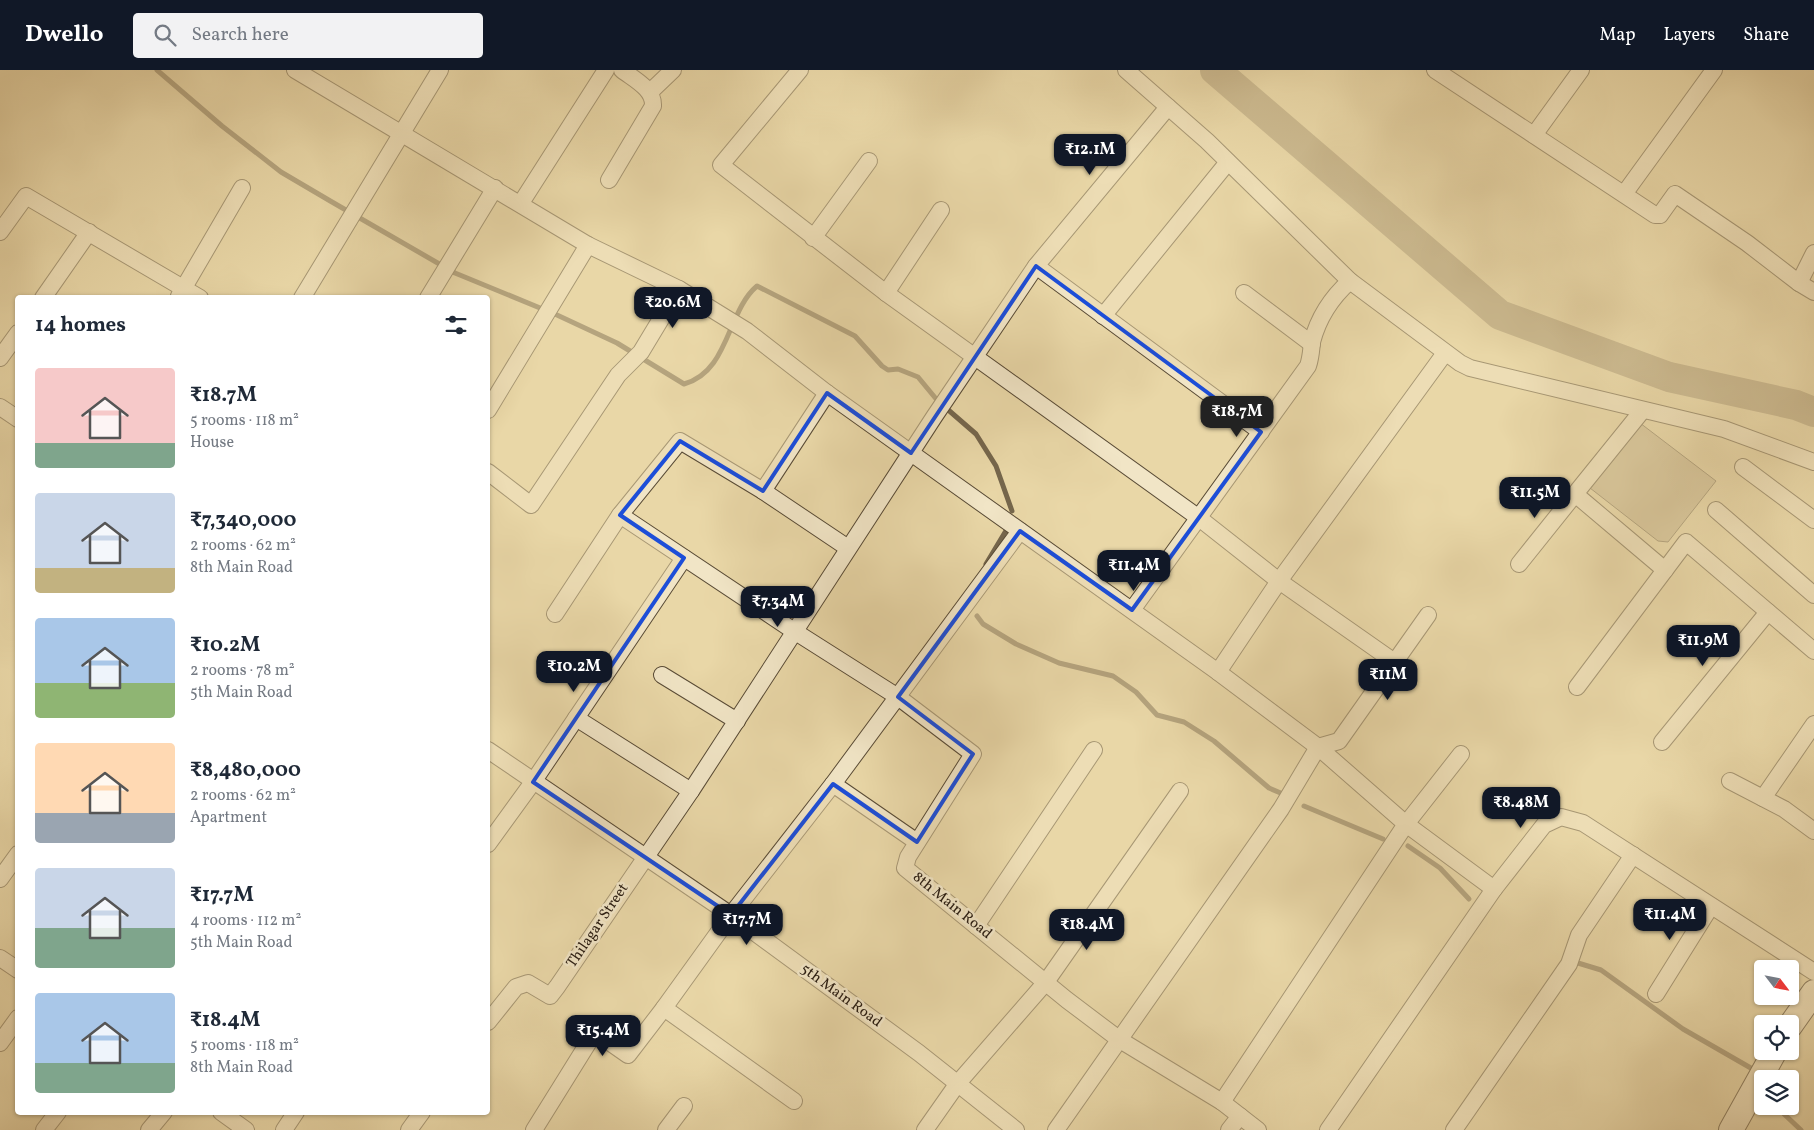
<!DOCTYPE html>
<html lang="en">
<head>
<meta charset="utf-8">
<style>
  body { margin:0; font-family:Vollkorn,serif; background:#f2f2f3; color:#1f2937; height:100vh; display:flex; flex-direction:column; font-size:19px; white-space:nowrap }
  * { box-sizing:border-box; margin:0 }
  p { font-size:16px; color:#747a83 }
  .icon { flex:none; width:28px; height:28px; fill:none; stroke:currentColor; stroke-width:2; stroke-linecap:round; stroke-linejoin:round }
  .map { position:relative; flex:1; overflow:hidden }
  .side { position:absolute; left:15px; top:225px; width:475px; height:820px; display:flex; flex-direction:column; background:#fff; border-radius:5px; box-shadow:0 1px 4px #0004 }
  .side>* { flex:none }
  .needle { width:32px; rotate:122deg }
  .tools { position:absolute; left:1754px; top:890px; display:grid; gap:10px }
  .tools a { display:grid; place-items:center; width:45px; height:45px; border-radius:5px; background:#fff; box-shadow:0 1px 4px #0004; font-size:25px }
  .price { position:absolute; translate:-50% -42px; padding:0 11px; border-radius:10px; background:#111827; color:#fff; font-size:16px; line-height:32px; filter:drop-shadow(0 1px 2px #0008) }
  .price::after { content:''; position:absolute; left:50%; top:30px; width:15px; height:11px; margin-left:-8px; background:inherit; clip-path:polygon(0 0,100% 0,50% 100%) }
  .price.selected { background:#222; color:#fff }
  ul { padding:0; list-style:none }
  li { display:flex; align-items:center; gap:15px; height:125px; padding:0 20px }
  li span { display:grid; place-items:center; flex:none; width:140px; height:100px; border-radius:5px; color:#555 }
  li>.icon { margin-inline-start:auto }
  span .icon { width:60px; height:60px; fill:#fffc; stroke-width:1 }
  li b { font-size:21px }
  h2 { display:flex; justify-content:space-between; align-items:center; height:60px; padding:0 20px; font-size:21px }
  header { display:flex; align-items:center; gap:30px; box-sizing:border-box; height:70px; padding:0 25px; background:#111827; color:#fff }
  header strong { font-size:24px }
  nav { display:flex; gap:28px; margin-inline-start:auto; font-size:18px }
  .search { width:350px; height:45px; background:#f2f2f3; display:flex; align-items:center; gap:12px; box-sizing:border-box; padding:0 18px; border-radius:5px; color:#747a83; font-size:19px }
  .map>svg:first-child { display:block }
  .green { fill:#c8b78e; stroke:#786a50 }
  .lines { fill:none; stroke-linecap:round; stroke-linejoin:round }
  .stream { stroke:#75664c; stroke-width:5 }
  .river { stroke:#a89774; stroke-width:30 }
  .minor-casing { stroke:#594b36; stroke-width:18 }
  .secondary-casing { stroke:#291c11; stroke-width:26 }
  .minor { stroke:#f1e5c6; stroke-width:16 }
  .secondary { stroke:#f1e5c6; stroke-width:24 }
  .marked { fill:none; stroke:#1d4ed8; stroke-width:4; stroke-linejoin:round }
  .labels { text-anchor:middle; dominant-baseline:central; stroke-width:5; stroke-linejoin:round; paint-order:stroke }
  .street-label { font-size:15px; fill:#291c11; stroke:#f1e5c6 }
</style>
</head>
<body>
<header>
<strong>Dwello</strong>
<div class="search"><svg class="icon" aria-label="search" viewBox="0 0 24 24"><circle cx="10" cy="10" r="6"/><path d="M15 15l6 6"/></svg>Search here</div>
<nav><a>Map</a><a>Layers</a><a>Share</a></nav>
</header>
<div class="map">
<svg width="1814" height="1060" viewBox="0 0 1814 1060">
  <rect width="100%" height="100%" fill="#e9d7a7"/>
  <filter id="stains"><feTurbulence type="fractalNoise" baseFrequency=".004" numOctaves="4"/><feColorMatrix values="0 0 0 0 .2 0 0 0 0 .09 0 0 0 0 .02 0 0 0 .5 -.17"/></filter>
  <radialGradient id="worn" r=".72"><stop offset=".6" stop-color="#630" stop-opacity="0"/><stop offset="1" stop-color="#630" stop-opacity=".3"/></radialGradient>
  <path class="green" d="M 1640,353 L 1716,411 L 1668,472 L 1658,471 L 1590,418 Z"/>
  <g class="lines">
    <g class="stream">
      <path d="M 157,0 L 222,56 L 281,102 L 332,132 L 455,203 L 557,245 L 617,273 L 684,314 C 729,302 727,241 757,216 L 855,266 L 882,296 L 888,300 L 898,299 L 918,307 L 937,330"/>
      <path d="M 946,338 L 976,364 L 996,396 L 1012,441"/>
      <path d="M 986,494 L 1007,459"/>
      <path d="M 977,546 L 983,554 L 1016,574 L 1059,593 L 1113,606 L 1136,622 L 1157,645 L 1184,652 L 1214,671 L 1269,718 L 1283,724"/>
      <path d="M 1304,736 L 1383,769"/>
      <path d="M 1408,776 L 1440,798 L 1469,829"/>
      <path d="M 1578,893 L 1601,900 L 1683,959 L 1756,1001"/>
      <path d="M 1779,1036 L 1784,1044 L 1801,1060"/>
    </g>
    <path class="river" d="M 1215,0 L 1500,245 L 1669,307 L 1796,335 L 1814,342"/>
    <g class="minor-casing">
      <g id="minor">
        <path d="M 295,0 L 588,175 L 679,219 L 747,261 L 827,323 L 1218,602 L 1318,677 L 1406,754 L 1494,819"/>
        <path d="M 800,0 L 721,95 L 886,223 L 1199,448 L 1279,511 L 1396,593"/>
        <path d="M 1126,0 L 1207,71 L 1350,211 L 1460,293 L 1470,298 L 1724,359 L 1814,392"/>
        <path d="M 1435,0 L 1655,145 L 1660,145 L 1675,124 L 1747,173 L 1799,213 L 1814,183"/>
        <path d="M 650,22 L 673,0"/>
        <path d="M 1534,65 L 1581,0"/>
        <path d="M 609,110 L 653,36 C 654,19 635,10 622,0"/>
        <path d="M 1624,124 L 1714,0"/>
        <path d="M 521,133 L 606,0"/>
        <path d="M 0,162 L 26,126 L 200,228"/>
        <path d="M 813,168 L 869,91"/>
        <path d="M 1036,196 L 1168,37"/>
        <path d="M 1799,213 L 1814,222"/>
        <path d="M 886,223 L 941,140"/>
        <path d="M 1244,223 L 1312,274"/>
        <path d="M 179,226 L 242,118"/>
        <path d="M 43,228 L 89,162"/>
        <path d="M 302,228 L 440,0"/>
        <path d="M 428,228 L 495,118"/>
        <path d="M 1103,246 L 1228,92"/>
        <path d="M 0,288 L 18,263"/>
        <path d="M 827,323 L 763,421 L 848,478"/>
        <path d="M 0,337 L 18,349"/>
        <path d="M 488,340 L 588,175"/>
        <path d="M 1642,341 L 1575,424 L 1665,500"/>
        <path d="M 1743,397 L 1814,450"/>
        <path d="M 488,402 L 531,435 L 618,305 L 641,282 L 679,219"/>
        <path d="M 1716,440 L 1814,525"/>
        <path d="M 620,445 L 680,371 L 763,421"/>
        <path d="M 1519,494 L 1575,424"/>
        <path d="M 1132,540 L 1308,296 C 1311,287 1311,281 1312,272 C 1318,249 1332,227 1350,211"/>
        <path d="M 555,544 L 620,445 L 794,561 L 898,627 L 973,684 L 908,787 L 905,798 L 1067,930 L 1120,970 L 1222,1032 L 1258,1060"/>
        <path d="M 1218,602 L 1279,511 L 1445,283"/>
        <path d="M 662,605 L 737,651"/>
        <path d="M 1577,617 L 1686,472 L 1814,581"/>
        <path d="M 576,648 L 691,721"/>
        <path d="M 1662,672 L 1768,542"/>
        <path d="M 488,680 L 731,845 L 919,983 L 1016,1060"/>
        <path d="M 1730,711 L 1784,739 L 1814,761"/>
        <path d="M 833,714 L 917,772"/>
        <path d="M 1763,728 L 1814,654"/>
        <path d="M 488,774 L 533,712 L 684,488"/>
        <path d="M 0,809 L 18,784"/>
        <path d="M 976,856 L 1094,680"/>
        <path d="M 0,888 L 18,900"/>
        <path d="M 1656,924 L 1711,836"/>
        <path d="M 488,952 L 516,917 L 528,913 L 550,926 L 557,917 L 691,721 L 934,347 L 1036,196 L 1261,362"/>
        <path d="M 0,973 L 18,948"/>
        <path d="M 794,1031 L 664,938 L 731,845 L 833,714 L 1020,461"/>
        <path d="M 1222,1032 L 1406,754 L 1461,684"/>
        <path d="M 221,1042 L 246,1060"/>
        <path d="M 44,1060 L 58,1042"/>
        <path d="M 149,1060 L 164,1042"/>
        <path d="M 284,1060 L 296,1042"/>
        <path d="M 409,1060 L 422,1042"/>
        <path d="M 534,1060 L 595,962 L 628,985 L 664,938"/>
        <path d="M 666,1060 L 684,1036"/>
        <path d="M 925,1060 L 958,1013 L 1046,912 L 1180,721"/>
        <path d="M 1056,1060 L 1281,739 L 1318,677 L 1339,671 L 1428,545"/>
        <path d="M 1229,1060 L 1240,1046"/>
        <path d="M 1328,1060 L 1494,819 L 1544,755 L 1561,747 L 1583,753 L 1814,902"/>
        <path d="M 1454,1060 L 1569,894 L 1579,865 L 1633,785"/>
      </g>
    </g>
    <g class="secondary-casing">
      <g id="secondary">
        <path d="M 1790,956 L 1814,922"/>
        <path d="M 1731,1060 L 1775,981"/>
      </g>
    </g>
    <use href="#minor" class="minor"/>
    <use href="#secondary" class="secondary"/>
  </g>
  <path d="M0 0H1814V1060H0ZM 1036,196 L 1261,362 L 1132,540 L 1020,461 L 898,627 L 973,684 L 917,772 L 833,714 L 731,845 L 533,712 L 684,488 L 620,445 L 680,371 L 763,421 L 827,323 L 911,383 Z" fill="#e9d7a7" fill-opacity=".55" fill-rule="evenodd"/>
  <path class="marked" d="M 1036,196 L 1261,362 L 1132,540 L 1020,461 L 898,627 L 973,684 L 917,772 L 833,714 L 731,845 L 533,712 L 684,488 L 620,445 L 680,371 L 763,421 L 827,323 L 911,383 Z"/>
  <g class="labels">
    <g class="street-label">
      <text transform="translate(952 836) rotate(39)">8th Main Road</text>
      <text transform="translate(598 856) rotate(-56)">Thilagar Street</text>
      <text transform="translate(841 926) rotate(36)">5th Main Road</text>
    </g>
  </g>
  <rect width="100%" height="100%" filter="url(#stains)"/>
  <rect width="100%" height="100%" fill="url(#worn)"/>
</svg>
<div class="tools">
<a><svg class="needle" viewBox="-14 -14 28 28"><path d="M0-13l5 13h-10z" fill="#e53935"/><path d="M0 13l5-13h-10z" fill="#747a83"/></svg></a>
<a><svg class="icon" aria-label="locate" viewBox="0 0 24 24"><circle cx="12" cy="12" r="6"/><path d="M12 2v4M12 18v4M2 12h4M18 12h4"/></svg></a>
<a><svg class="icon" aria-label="layers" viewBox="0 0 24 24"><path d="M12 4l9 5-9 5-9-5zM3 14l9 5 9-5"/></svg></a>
</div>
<b class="price" style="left:1090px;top:106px">₹12.1M</b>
<b class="price" style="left:673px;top:259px">₹20.6M</b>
<b class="price selected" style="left:1237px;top:368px">₹18.7M</b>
<b class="price" style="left:1535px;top:449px">₹11.5M</b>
<b class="price" style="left:1134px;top:522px">₹11.4M</b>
<b class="price" style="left:778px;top:558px">₹7.34M</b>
<b class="price" style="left:1703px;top:597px">₹11.9M</b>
<b class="price" style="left:574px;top:623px">₹10.2M</b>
<b class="price" style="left:1388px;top:631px">₹11M</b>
<b class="price" style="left:1521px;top:759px">₹8.48M</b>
<b class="price" style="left:1670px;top:871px">₹11.4M</b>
<b class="price" style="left:747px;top:876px">₹17.7M</b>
<b class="price" style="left:1087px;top:881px">₹18.4M</b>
<b class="price" style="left:603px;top:987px">₹15.4M</b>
<section class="side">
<h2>14 homes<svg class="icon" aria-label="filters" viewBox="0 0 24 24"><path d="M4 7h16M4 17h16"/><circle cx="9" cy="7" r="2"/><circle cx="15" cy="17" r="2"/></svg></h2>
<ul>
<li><span style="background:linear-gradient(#f6c9c9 75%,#7fa58c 0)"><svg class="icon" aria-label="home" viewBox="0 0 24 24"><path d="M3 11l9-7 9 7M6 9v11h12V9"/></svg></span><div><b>₹18.7M</b><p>5 rooms · 118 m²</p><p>House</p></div></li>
<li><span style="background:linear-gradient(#c9d6e8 75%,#c2b280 0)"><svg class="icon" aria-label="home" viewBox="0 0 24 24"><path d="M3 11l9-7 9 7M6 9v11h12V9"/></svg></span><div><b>₹7,340,000</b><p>2 rooms · 62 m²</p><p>8th Main Road</p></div></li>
<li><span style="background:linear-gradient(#a9c7e8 65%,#8fb573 0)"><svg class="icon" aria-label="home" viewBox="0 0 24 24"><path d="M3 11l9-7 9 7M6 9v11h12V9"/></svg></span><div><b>₹10.2M</b><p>2 rooms · 78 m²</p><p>5th Main Road</p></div></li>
<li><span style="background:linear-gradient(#ffd9b3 70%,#9aa5b1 0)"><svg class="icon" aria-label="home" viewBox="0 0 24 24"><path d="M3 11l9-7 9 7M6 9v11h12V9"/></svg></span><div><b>₹8,480,000</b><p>2 rooms · 62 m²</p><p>Apartment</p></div></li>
<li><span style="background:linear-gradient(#c9d6e8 60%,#7fa58c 0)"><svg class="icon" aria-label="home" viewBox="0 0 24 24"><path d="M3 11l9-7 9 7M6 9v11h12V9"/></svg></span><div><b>₹17.7M</b><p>4 rooms · 112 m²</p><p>5th Main Road</p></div></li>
<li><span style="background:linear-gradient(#a9c7e8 70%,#7fa58c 0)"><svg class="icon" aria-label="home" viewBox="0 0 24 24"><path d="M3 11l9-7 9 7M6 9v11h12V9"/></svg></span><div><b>₹18.4M</b><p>5 rooms · 118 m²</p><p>8th Main Road</p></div></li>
</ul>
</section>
</div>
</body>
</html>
